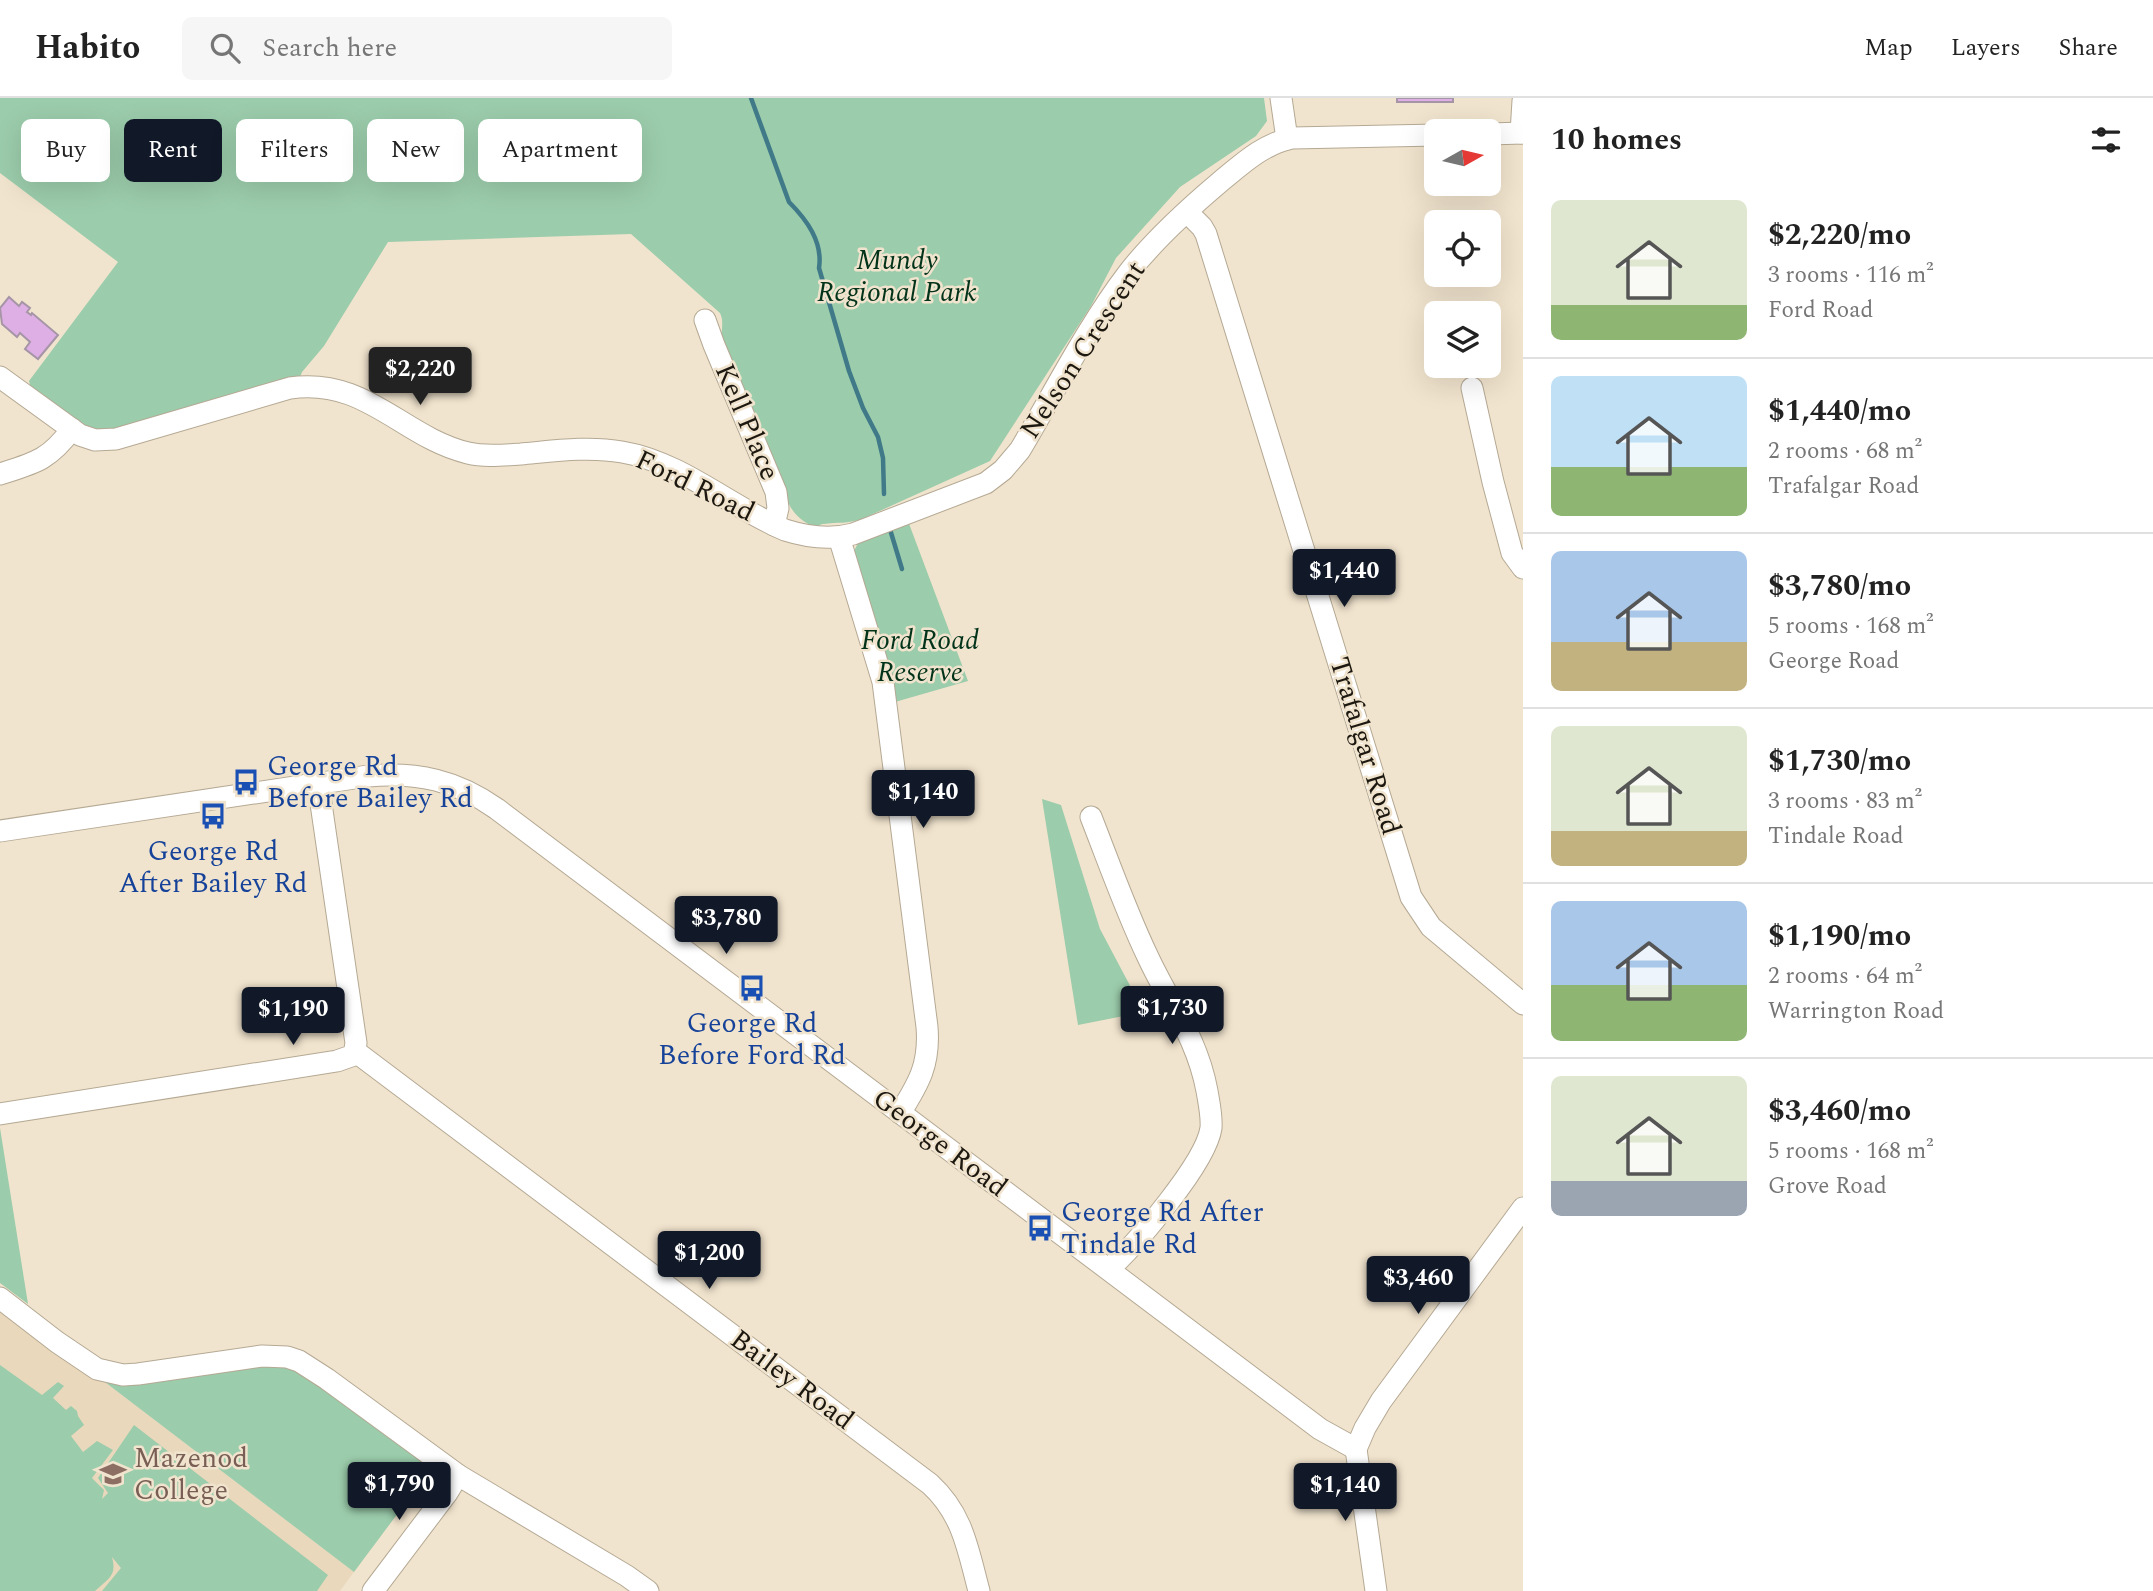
<!DOCTYPE html>
<html lang="en">
<head>
<meta charset="utf-8">
<style>
  body { margin:0; font-family:Spectral,serif; background:#f6f6f6; color:#222; height:100vh; display:flex; flex-direction:column; font-size:26px; white-space:nowrap }
  * { box-sizing:border-box; margin:0 }
  p { font-size:23px; color:#767676 }
  .icon { flex:none; width:38px; height:38px; fill:none; stroke:currentColor; stroke-width:2; stroke-linecap:round; stroke-linejoin:round }
  .map { position:relative; flex:1; overflow:hidden }
  .panel { display:flex; flex-direction:column; background:#fff; width:630px }
  .panel>* { flex:none }
  .guide { position:absolute; left:21px; top:21px; width:665px; height:63px; display:flex; gap:14px }
  .needle { width:46px; rotate:82deg }
  .tools { position:absolute; left:1424px; top:21px; display:grid; gap:14px }
  .tools a { display:grid; place-items:center; width:77px; height:77px; border-radius:10px; background:#fff; box-shadow:0 7px 28px #0002; font-size:35px }
  .price { position:absolute; translate:-50% -60px; padding:0 16px; border-radius:7px; background:#111827; color:#fff; font-size:23px; line-height:46px; filter:drop-shadow(0 2px 4px #0008) }
  .price::after { content:''; position:absolute; left:50%; top:42px; width:21px; height:16px; margin-left:-10px; background:inherit; clip-path:polygon(0 0,100% 0,50% 100%) }
  .price.current { background:#222; color:#fff }
  ul { padding:0; list-style:none }
  li { display:flex; align-items:center; gap:21px; height:175px; padding:0 28px }
  li+li { border-top:2px solid #e0e0e0 }
  li span { display:grid; place-items:center; flex:none; width:196px; height:140px; border-radius:10px; color:#555 }
  li>.icon { margin-inline-start:auto }
  span .icon { width:84px; height:84px; fill:#fffc; stroke-width:1 }
  li b { font-size:30px }
  h2 { display:flex; justify-content:space-between; align-items:center; height:84px; padding:0 28px; font-size:30px }
  .chip { padding:0 24px; border-radius:10px; background:#fff; box-shadow:0 7px 28px #0002; font-size:24px; line-height:63px }
  .chip.current { background:#111827; color:#fff }
  header { display:flex; align-items:center; gap:42px; box-sizing:border-box; height:98px; padding:0 35px; background:#fff; border-bottom:2px solid #e0e0e0 }
  header strong { font-size:33px }
  nav { display:flex; gap:38px; margin-inline-start:auto; font-size:24px }
  .search { width:490px; height:63px; background:#f6f6f6; display:flex; align-items:center; gap:18px; box-sizing:border-box; padding:0 24px; border-radius:10px; color:#767676; font-size:26px }
  main { display:flex; flex:1; min-height:0 }
  .map>svg:first-child { display:block }
  .built { fill:#e9d8bc }
  .green { fill:#9bccab }
  .lines { fill:none; stroke-linecap:round; stroke-linejoin:round }
  .stream { stroke:#407a89; stroke-width:4.5 }
  .building { fill:#deafe4; stroke:#a595a7; stroke-width:2 }
  .minor-casing { stroke:#b5a994; stroke-width:23 }
  .minor { stroke:#fff; stroke-width:21 }
  .labels { text-anchor:middle; dominant-baseline:central; stroke-width:5; stroke-linejoin:round; paint-order:stroke }
  .park-label { font-size:28px; font-style:italic; fill:#003319; stroke:#f1e4ce }
  .street-label { font-size:28px; fill:#1c1810; stroke:#f1e4ce }
  .transit-label { font-size:28px; fill:#164399; stroke:#f1e4ce; text-anchor:start }
  .education-label { font-size:28px; fill:#785e54; stroke:#f1e4ce; text-anchor:start }
</style>
</head>
<body>
<header>
<strong>Habito</strong>
<div class="search"><svg class="icon" aria-label="search" viewBox="0 0 24 24"><circle cx="10" cy="10" r="6"/><path d="M15 15l6 6"/></svg>Search here</div>
<nav><a>Map</a><a>Layers</a><a>Share</a></nav>
</header>
<main>
<div class="map">
<svg width="1523" height="1493" viewBox="0 0 1523 1493">
  <rect width="100%" height="100%" fill="#f1e4ce"/>
  <path class="built" d="M 0,1208 L 97,1278 L 354,1474 L 340,1493 L 0,1493 Z"/>
  <g class="green">
    <path d="M 0,0 L 1264,0 L 1267,23 L 1256,38 L 1180,89 L 1116,160 L 1091,208 L 990,363 L 862,421 C 847,426 838,424 823,426 C 817,427 819,430 813,428 C 802,424 793,415 789,406 L 721,248 C 720,237 725,225 720,215 L 631,136 L 388,144 L 324,248 L 302,274 L 300,279 L 118,331 L 100,332 L 86,329 L 31,291 L 29,283 L 118,164 L 0,75 Z"/>
    <path d="M 908,423 L 968,583 L 895,604 L 853,455 L 859,443 Z"/>
    <path d="M 1042,701 L 1061,707 L 1100,831 L 1144,914 L 1078,927 Z"/>
    <path d="M 0,1030 L 28,1206 L 0,1185 Z"/>
    <path d="M 283,1258 L 431,1371 L 354,1474 L 97,1278 Z"/>
    <path d="M 0,1267 L 42,1297 L 58,1284 L 64,1288 L 53,1300 L 66,1312 L 71,1308 L 77,1313 L 78,1318 L 84,1327 L 71,1338 L 83,1354 L 97,1343 L 113,1352 L 92,1380 L 104,1392 L 102,1401 L 108,1395 L 98,1380 L 134,1327 L 328,1477 L 317,1493 L 102,1493 L 121,1470 L 112,1459 C 117,1478 109,1480 95,1493 L 0,1493 Z"/>
  </g>
  <g class="lines">
    <g class="stream">
      <path d="M 751,0 L 789,104 C 807,122 823,144 819,170 L 849,273 L 863,310 L 878,339 L 883,360 L 884,396"/>
      <path d="M 889,428 L 902,471"/>
    </g>
  </g>
  <g class="building">
    <rect x="1397" y="0" width="56" height="4"/>
    <path d="M 9,199 L 19,208 L 22,204 L 30,210 L 27,214 L 31,217 L 32,215 L 58,237 L 38,261 L 25,251 L 30,244 L 20,235 L 17,239 L 2,226 L 0,210 Z"/>
  </g>
  <g class="lines">
    <g class="minor-casing">
      <g id="minor">
        <path d="M 1281,0 L 1287,41"/>
        <path d="M 1521,35 L 1523,3"/>
        <path d="M 1489,36 L 1523,35"/>
        <path d="M 1187,114 L 1202,129 L 1206,136 L 1411,799 L 1431,829 L 1523,906"/>
        <path d="M 705,222 L 714,247 L 776,394 L 778,410 L 774,427"/>
        <path d="M 0,279 L 80,337 L 95,342 L 116,341 L 290,290 C 366,279 402,339 468,355 C 485,359 503,357 521,356 C 554,353 589,348 622,354 C 682,364 730,409 785,432 C 807,439 831,442 853,436 L 986,385 L 1003,372 L 1020,352 C 1055,293 1087,229 1129,174 C 1155,141 1188,111 1220,84 C 1242,66 1263,46 1292,40 L 1437,37"/>
        <path d="M 1472,290 L 1493,384 L 1512,455 L 1523,470"/>
        <path d="M 0,376 C 35,365 49,362 72,331"/>
        <path d="M 839,439 L 883,584 L 927,929 C 930,966 919,985 900,1015"/>
        <path d="M 1091,719 C 1109,765 1126,813 1147,857 C 1169,905 1197,939 1207,993 C 1209,1005 1212,1018 1211,1030 C 1206,1065 1136,1146 1109,1171"/>
        <path d="M 0,733 L 368,678 C 418,674 456,682 497,711 L 1320,1331 L 1356,1351"/>
        <path d="M 356,954 L 930,1386 C 963,1416 968,1452 979,1493"/>
        <path d="M 0,1016 L 337,963 L 354,957 L 356,945 L 318,685"/>
        <path d="M 0,1200 L 57,1244 L 97,1271 L 123,1277 L 138,1276 L 262,1258 L 287,1259 L 299,1263 L 327,1281 L 458,1377 L 627,1478 L 648,1493"/>
        <path d="M 373,1493 L 447,1395 L 458,1377"/>
        <path d="M 1376,1493 L 1356,1351 L 1365,1330 L 1381,1303 L 1523,1110"/>
      </g>
    </g>
    <use href="#minor" class="minor"/>
  </g>
  <defs>
    <g id="bus-bare" transform="scale(2.1)"><path d="M-5-6H5V4H4V6H2V4H-2V6H-4V4H-5ZM-3.5-4V0h7V-4ZM-3.5 1.2v1.5H-2V1.2ZM2 1.2v1.5H3.5V1.2Z" fill="#1a4fb4" stroke="#f1e4ce" stroke-width="2.5" paint-order="stroke"/></g>
    <g id="university-bare" transform="scale(2.1)"><path d="M0-5L7-2L0 1L-7-2ZM-4 1L0 2.5L4 1V4Q0 6-4 4Z" fill="#8d6e63" stroke="#f1e4ce" stroke-width="2.5" paint-order="stroke"/></g>
  </defs>
  <g fill-rule="evenodd">
    <use href="#bus-bare" x="246" y="684"/>
    <use href="#bus-bare" x="213" y="718"/>
    <use href="#bus-bare" x="752" y="890"/>
    <use href="#bus-bare" x="1040" y="1130"/>
    <use href="#university-bare" x="113" y="1376"/>
  </g>
  <g class="labels">
    <g class="park-label">
      <text x="897" y="162">Mundy<tspan x="897" dy="32">Regional Park</tspan></text>
      <text x="920" y="542">Ford Road<tspan x="920" dy="32">Reserve</tspan></text>
    </g>
    <g class="street-label">
      <text transform="translate(1083 252) rotate(-57)">Nelson Crescent</text>
      <text transform="translate(747 324) rotate(67)">Kell Place</text>
      <text transform="translate(695 388) rotate(26)">Ford Road</text>
      <text transform="translate(1365 648) rotate(73)">Trafalgar Road</text>
      <text transform="translate(940 1045) rotate(37)">George Road</text>
      <text transform="translate(792 1282) rotate(37)">Bailey Road</text>
    </g>
    <g class="transit-label">
      <text x="267" y="668">George Rd<tspan x="267" dy="32">Before Bailey Rd</tspan></text>
      <text x="213" y="753" text-anchor="middle">George Rd<tspan x="213" dy="32">After Bailey Rd</tspan></text>
      <text x="752" y="925" text-anchor="middle">George Rd<tspan x="752" dy="32">Before Ford Rd</tspan></text>
      <text x="1061" y="1114">George Rd After<tspan x="1061" dy="32">Tindale Rd</tspan></text>
    </g>
    <g class="education-label">
      <text x="134" y="1360">Mazenod<tspan x="134" dy="32">College</tspan></text>
    </g>
  </g>
</svg>
<div class="tools">
<a><svg class="needle" viewBox="-14 -14 28 28"><path d="M0-13l5 13h-10z" fill="#e53935"/><path d="M0 13l5-13h-10z" fill="#767676"/></svg></a>
<a><svg class="icon" aria-label="locate" viewBox="0 0 24 24"><circle cx="12" cy="12" r="6"/><path d="M12 2v4M12 18v4M2 12h4M18 12h4"/></svg></a>
<a><svg class="icon" aria-label="layers" viewBox="0 0 24 24"><path d="M12 4l9 5-9 5-9-5zM3 14l9 5 9-5"/></svg></a>
</div>
<b class="price current" style="left:420px;top:309px">$2,220</b>
<b class="price" style="left:1344px;top:511px">$1,440</b>
<b class="price" style="left:923px;top:732px">$1,140</b>
<b class="price" style="left:726px;top:858px">$3,780</b>
<b class="price" style="left:1172px;top:948px">$1,730</b>
<b class="price" style="left:293px;top:949px">$1,190</b>
<b class="price" style="left:709px;top:1193px">$1,200</b>
<b class="price" style="left:1418px;top:1218px">$3,460</b>
<b class="price" style="left:399px;top:1424px">$1,790</b>
<b class="price" style="left:1345px;top:1425px">$1,140</b>
<div class="guide">
<a class="chip">Buy</a>
<a class="chip current">Rent</a>
<a class="chip">Filters</a>
<a class="chip">New</a>
<a class="chip">Apartment</a>
</div>
</div>
<section class="panel">
<h2>10 homes<svg class="icon" aria-label="filters" viewBox="0 0 24 24"><path d="M4 7h16M4 17h16"/><circle cx="9" cy="7" r="2"/><circle cx="15" cy="17" r="2"/></svg></h2>
<ul>
<li><span style="background:linear-gradient(#dfe7d0 75%,#8fb573 0)"><svg class="icon" aria-label="home" viewBox="0 0 24 24"><path d="M3 11l9-7 9 7M6 9v11h12V9"/></svg></span><div><b>$2,220/mo</b><p>3 rooms · 116 m²</p><p>Ford Road</p></div></li>
<li><span style="background:linear-gradient(#bfe0f5 65%,#8fb573 0)"><svg class="icon" aria-label="home" viewBox="0 0 24 24"><path d="M3 11l9-7 9 7M6 9v11h12V9"/></svg></span><div><b>$1,440/mo</b><p>2 rooms · 68 m²</p><p>Trafalgar Road</p></div></li>
<li><span style="background:linear-gradient(#a9c7e8 65%,#c2b280 0)"><svg class="icon" aria-label="home" viewBox="0 0 24 24"><path d="M3 11l9-7 9 7M6 9v11h12V9"/></svg></span><div><b>$3,780/mo</b><p>5 rooms · 168 m²</p><p>George Road</p></div></li>
<li><span style="background:linear-gradient(#dfe7d0 75%,#c2b280 0)"><svg class="icon" aria-label="home" viewBox="0 0 24 24"><path d="M3 11l9-7 9 7M6 9v11h12V9"/></svg></span><div><b>$1,730/mo</b><p>3 rooms · 83 m²</p><p>Tindale Road</p></div></li>
<li><span style="background:linear-gradient(#a9c7e8 60%,#8fb573 0)"><svg class="icon" aria-label="home" viewBox="0 0 24 24"><path d="M3 11l9-7 9 7M6 9v11h12V9"/></svg></span><div><b>$1,190/mo</b><p>2 rooms · 64 m²</p><p>Warrington Road</p></div></li>
<li><span style="background:linear-gradient(#dfe7d0 75%,#9aa5b1 0)"><svg class="icon" aria-label="home" viewBox="0 0 24 24"><path d="M3 11l9-7 9 7M6 9v11h12V9"/></svg></span><div><b>$3,460/mo</b><p>5 rooms · 168 m²</p><p>Grove Road</p></div></li>
</ul>
</section>
</main>
</body>
</html>
